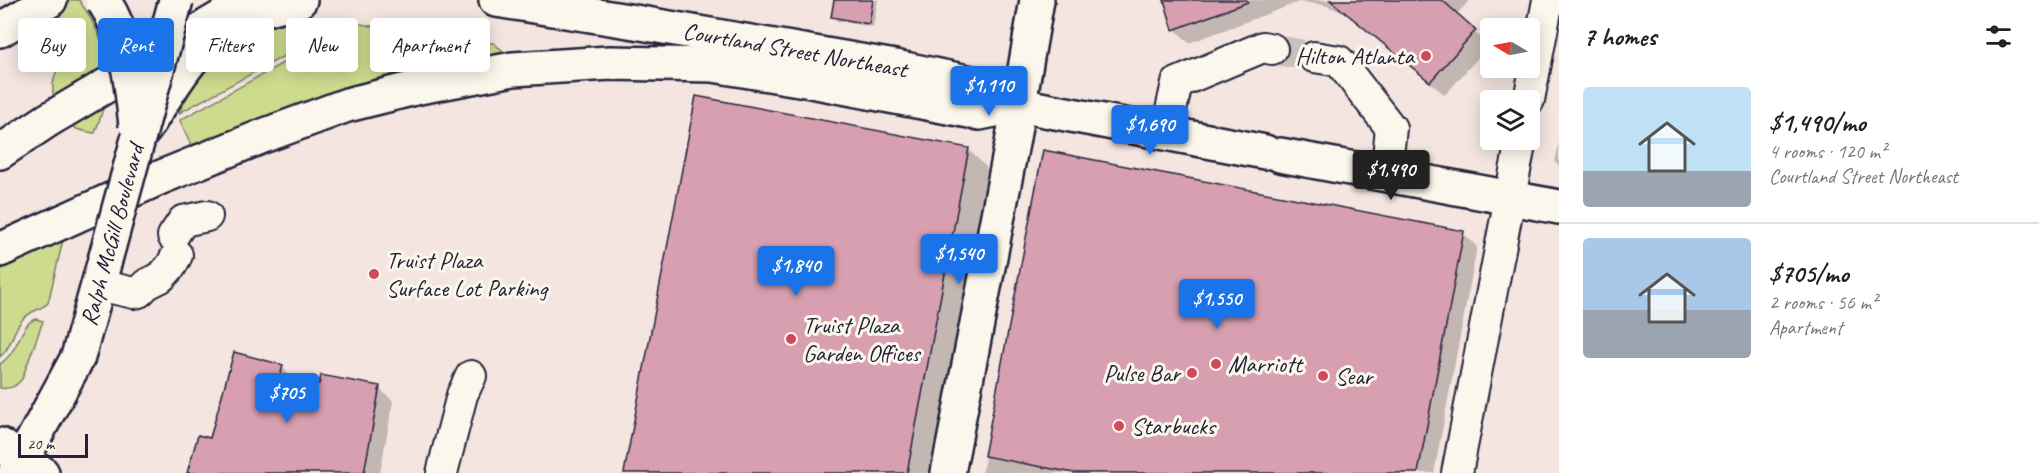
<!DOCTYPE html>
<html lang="en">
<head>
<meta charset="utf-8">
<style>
  body { margin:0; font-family:Caveat,sans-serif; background:#f2f2f2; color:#222; height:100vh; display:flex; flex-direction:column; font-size:22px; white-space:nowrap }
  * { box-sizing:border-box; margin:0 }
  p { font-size:20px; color:#767676 }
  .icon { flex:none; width:33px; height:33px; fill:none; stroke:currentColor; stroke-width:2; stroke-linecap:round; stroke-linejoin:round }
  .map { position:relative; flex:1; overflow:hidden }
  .drawer { display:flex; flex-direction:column; background:#fff; width:480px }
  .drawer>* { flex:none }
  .top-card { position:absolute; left:18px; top:18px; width:570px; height:54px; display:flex; gap:12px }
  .needle { width:39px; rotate:280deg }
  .controls { position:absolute; left:1480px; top:18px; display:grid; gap:12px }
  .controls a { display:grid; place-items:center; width:60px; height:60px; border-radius:6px; background:#fff; box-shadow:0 3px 15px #0003; font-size:30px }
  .scale { position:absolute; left:18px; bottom:15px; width:70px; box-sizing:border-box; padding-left:6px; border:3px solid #22223b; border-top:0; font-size:16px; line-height:21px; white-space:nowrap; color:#22223b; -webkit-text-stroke:4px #fbf7ec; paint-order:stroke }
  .price { position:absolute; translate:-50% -51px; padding:0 14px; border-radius:6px; background:#1a73e8; color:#fff; font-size:20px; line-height:39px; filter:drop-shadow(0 2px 3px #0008) }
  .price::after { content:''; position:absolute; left:50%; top:36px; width:18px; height:14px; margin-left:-9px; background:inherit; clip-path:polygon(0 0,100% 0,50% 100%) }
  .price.on { background:#222; color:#fff }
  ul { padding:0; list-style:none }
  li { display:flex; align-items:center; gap:18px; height:150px; padding:0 24px }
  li+li { border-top:2px solid #e0e0e0 }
  li span { display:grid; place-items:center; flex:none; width:168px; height:120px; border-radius:6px; color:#555 }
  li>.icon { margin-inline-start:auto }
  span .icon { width:72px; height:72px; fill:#fffc; stroke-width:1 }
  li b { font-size:26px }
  h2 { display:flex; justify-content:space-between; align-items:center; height:72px; padding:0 24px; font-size:26px }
  .pill { padding:0 21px; border-radius:6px; background:#fff; box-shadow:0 3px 15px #0003; font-size:21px; line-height:54px }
  .pill.on { background:#1a73e8; color:#fff }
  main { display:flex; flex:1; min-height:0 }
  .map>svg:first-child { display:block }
  .green { fill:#cddb8e; stroke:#787e64; stroke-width:1.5 }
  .shadow { fill:#0003 }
  .building { fill:#d79fb0; stroke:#22223b; stroke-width:1.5 }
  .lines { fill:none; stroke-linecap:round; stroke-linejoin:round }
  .minor-tunnel { stroke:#cabebf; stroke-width:30; stroke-dasharray:30 15; stroke-linecap:butt }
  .minor-casing { stroke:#22223b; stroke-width:34 }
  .major-casing { stroke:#22223b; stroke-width:38 }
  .highway-casing { stroke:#22223b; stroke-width:38 }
  .minor { stroke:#fbf7ec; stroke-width:30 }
  .major { stroke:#fbf7ec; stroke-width:33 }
  .highway { stroke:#fbf7ec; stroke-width:33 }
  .major-bridge-casing { stroke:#22223b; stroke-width:38; stroke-linecap:butt }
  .major-bridge { stroke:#fbf7ec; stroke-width:33 }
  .poi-dot { fill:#d1495b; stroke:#fbf7ec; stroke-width:2 }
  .labels { text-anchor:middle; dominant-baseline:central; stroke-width:6; stroke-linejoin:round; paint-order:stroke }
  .street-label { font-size:24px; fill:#22223b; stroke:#fbf7ec }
  .poi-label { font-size:24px; fill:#22223b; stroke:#fbf7ec; text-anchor:start }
</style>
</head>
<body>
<main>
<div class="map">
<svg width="1559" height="473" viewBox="0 0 1559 473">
  <rect width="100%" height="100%" fill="#f4e5e0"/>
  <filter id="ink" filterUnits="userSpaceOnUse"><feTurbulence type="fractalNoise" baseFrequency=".0167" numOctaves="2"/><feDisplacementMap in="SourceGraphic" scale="12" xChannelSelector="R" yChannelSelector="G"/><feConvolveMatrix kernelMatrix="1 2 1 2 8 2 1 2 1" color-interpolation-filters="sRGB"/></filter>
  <g filter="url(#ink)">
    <g class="green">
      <path d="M 23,0 L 79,0 C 99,28 113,61 106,97 C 104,109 99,121 95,133 C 89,132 82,131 77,129 C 54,118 47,89 58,68 C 61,61 68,56 74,51 L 59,24 L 50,29 L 40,24 Z"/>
      <path d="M 322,19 L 347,22 L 179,113 C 207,53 255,19 322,19 Z"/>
      <path d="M 355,23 L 446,40 L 493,43 L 511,57 L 442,66 L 357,85 L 191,145 L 180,120 Z"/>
      <path d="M 63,240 L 48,303 C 40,310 30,311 23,319 C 12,330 13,346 0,357 L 0,270 Z"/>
      <path d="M 36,319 L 43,321 L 22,379 C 15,387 11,389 0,388 L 0,364 C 20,351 20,323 36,319 Z"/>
    </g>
    <g class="shadow">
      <path d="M 836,0 L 878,0 L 873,27 L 837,21 L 833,16 Z"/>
      <path d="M 1166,0 L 1470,0 L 1456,15 L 1489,45 L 1445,95 L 1345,13 L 1324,5 L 1299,2 L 1189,43 L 1175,29 Z"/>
      <path d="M 1559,143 L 1559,166 L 1555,162 Z"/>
      <path d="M 968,149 L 990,171 L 932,473 L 625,473 Z"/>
      <path d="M 1044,152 L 1463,233 L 1477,247 L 1434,473 L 982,473 Z"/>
      <path d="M 282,367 L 295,380 L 321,386 L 379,388 L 393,401 L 380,473 L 189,473 L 211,440 Z"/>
    </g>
    <g class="building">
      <path d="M 834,0 L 873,0 L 869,24 L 831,17 Z"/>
      <path d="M 1164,0 L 1247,0 L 1248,2 L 1173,30 Z"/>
      <path d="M 1330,0 L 1442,0 L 1476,30 L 1430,82 Z"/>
      <path d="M 696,96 L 969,148 L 907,473 L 624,473 Z"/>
      <path d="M 1043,150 L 1464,231 L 1418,473 L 1074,473 L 984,456 Z"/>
      <path d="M 234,352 L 283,365 L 280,377 L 319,384 L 321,375 L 380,386 L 364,473 L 187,473 L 198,435 L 210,438 Z"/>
    </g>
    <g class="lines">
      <path class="minor-tunnel" d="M 1272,49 L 1314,57"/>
      <g class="minor-casing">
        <g id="minor">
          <path d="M 1314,57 L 1339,61 L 1391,128 L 1386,175"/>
          <path d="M 1529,100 L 1548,0"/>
          <path d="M 1166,133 L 1177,83 L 1263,47 L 1272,49"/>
          <path d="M 173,236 L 183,221 L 207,216"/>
          <path d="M 98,285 L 134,293 L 139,292 L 147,284 L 161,277 L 171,266 L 177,255"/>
          <path d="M 442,473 L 462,395 L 471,376"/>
          <path d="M 1457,473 L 1521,140"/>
        </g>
      </g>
      <g class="major-casing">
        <g id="major">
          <path d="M 496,0 L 635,22 L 895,67 L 987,86 L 1019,105 L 1265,152"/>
          <path d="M 144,130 C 171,89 196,40 242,17 C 260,9 281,5 300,0"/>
          <path d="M 1280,155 L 1559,207"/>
          <path d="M 0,445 L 42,473"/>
          <path d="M 15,473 L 78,357 L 105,260"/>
          <path d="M 948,473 L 1013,138 L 1037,0"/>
        </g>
      </g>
      <g class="highway-casing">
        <g id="highway">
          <path d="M 0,30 L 50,0"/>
          <path d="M 0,152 L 48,120 L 251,0"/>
          <path d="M 0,250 L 159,178 L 263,136 L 347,105 L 419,87 L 513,69 L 610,63 L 713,65 L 811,81 L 980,113 L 1019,105"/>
        </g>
      </g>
      <use href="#minor" class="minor"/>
      <use href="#major" class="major"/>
      <use href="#highway" class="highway"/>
      <g class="major-bridge-casing">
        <g id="major-bridge">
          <path d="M 103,0 C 128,37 131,82 136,125"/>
          <path d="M 105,260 L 176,0"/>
        </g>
      </g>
      <use href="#major-bridge" class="major-bridge"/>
    </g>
  </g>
  <g class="poi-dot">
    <circle cx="1426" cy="56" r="6"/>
    <circle cx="374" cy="274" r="6"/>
    <circle cx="791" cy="339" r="6"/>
    <circle cx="1216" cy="364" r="6"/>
    <circle cx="1192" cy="373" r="6"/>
    <circle cx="1323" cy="376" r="6"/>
    <circle cx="1119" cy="426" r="6"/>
  </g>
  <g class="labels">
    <g class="street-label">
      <text transform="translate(795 50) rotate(10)">Courtland Street Northeast</text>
      <text transform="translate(112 235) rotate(-75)">Ralph McGill Boulevard</text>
    </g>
    <g class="poi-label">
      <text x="1414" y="56" text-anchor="end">Hilton Atlanta</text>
      <text x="386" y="260">Truist Plaza<tspan x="386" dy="28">Surface Lot Parking</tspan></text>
      <text x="803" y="325">Truist Plaza<tspan x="803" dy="28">Garden Offices</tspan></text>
      <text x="1228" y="364">Marriott</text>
      <text x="1180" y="373" text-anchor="end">Pulse Bar</text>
      <text x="1335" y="376">Sear</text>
      <text x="1131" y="426">Starbucks</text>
    </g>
  </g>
</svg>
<div class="controls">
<a><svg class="needle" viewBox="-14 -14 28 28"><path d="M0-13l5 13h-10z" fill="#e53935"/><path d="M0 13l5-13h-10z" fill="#767676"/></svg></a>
<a><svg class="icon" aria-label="layers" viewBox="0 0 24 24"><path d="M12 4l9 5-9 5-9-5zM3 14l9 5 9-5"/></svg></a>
</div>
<div class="scale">20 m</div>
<b class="price" style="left:989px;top:117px">$1,110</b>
<b class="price" style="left:1150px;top:156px">$1,690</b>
<b class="price on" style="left:1391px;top:201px">$1,490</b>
<b class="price" style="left:959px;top:285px">$1,540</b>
<b class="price" style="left:796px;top:297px">$1,840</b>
<b class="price" style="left:1217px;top:330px">$1,550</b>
<b class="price" style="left:287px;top:424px">$705</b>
<div class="top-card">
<a class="pill">Buy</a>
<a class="pill on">Rent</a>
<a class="pill">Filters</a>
<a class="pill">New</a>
<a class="pill">Apartment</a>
</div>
</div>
<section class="drawer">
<h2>7 homes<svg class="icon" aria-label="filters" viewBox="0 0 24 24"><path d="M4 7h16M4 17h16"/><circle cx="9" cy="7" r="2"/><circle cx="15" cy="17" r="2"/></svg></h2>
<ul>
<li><span style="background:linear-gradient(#bfe0f5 70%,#9aa5b1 0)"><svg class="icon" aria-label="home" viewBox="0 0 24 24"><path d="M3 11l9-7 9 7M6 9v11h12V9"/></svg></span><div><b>$1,490/mo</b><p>4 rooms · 120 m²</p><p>Courtland Street Northeast</p></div></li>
<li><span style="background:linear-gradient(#a9c7e8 60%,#9aa5b1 0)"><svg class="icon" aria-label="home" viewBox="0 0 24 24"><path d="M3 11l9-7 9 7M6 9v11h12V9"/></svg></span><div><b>$705/mo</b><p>2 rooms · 56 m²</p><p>Apartment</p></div></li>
</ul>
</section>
</main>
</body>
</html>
